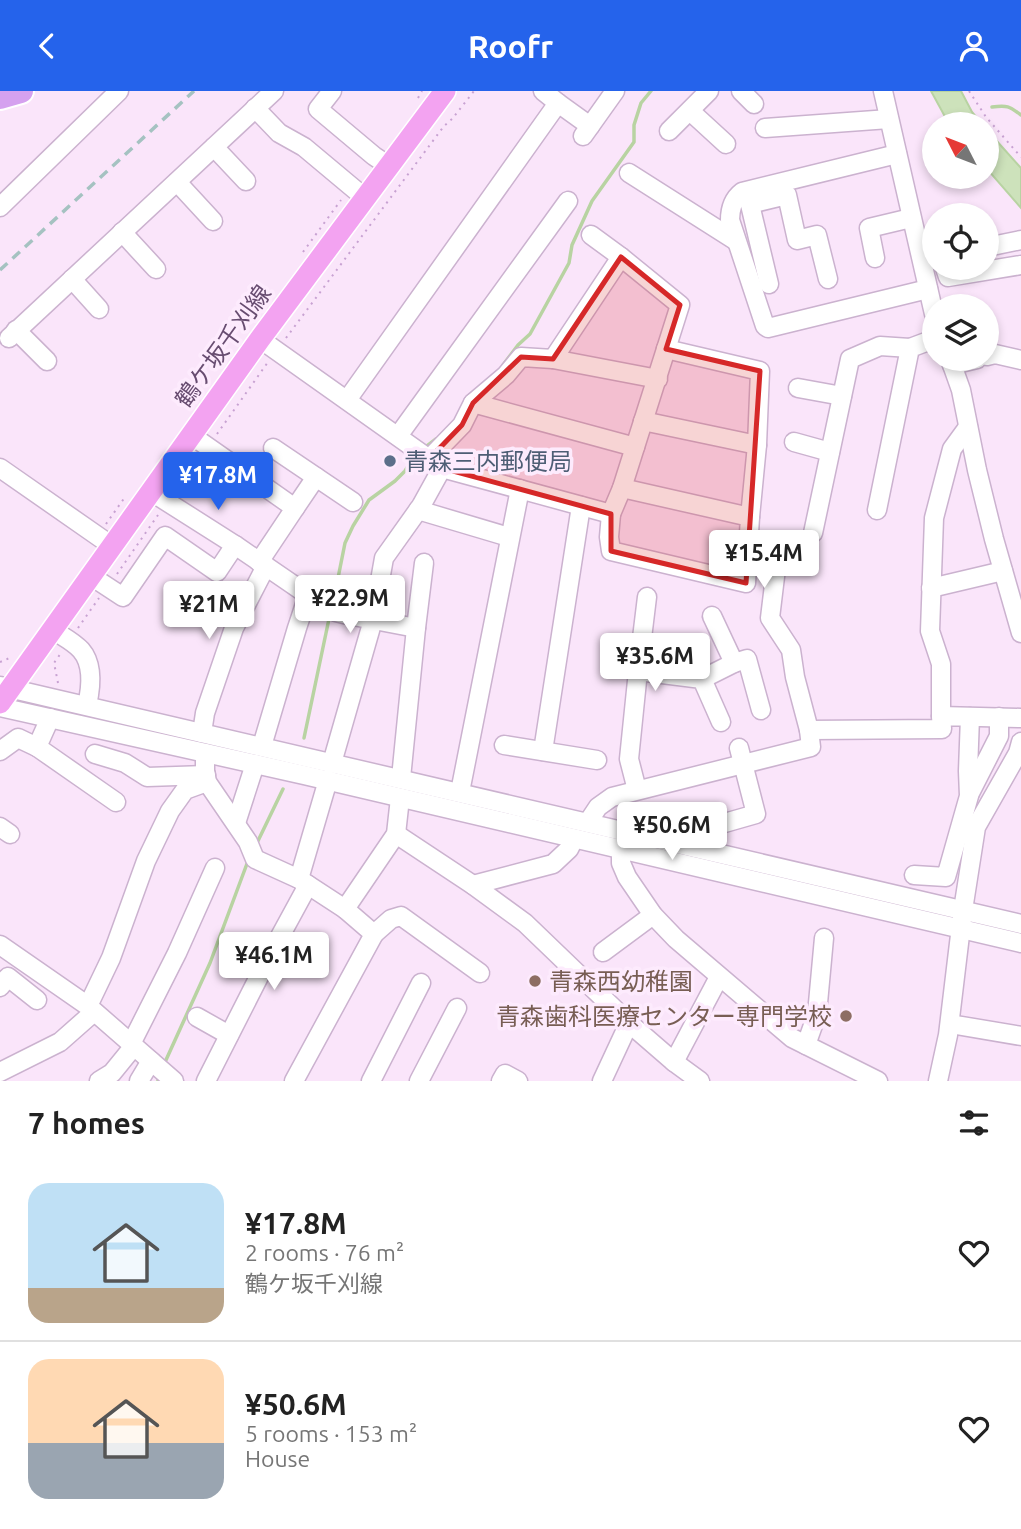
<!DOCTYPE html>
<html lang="en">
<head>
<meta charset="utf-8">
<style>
  body { margin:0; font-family:Ubuntu,"Noto Sans JP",sans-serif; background:#f6f6f6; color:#222; height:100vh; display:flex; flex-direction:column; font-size:26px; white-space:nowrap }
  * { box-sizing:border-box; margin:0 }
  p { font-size:23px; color:#767676 }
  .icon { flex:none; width:38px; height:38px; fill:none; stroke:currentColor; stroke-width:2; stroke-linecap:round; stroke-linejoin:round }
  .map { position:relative; height:990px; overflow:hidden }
  .side { display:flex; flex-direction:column; background:#fff; flex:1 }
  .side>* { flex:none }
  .needle { width:46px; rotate:312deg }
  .buttons { position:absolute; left:922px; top:21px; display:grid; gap:14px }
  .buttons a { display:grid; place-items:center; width:77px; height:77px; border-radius:50%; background:#fff; box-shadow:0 4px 10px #0003; font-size:35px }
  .price { position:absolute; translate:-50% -60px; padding:0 16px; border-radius:7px; background:#fff; color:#222; font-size:23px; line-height:46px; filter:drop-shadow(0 2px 4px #0008) }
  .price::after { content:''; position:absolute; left:50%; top:42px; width:21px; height:16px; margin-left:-10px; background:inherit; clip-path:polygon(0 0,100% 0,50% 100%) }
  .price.on { background:#2563eb; color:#fff }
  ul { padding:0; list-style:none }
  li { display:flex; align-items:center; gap:21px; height:175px; padding:0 28px }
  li+li { border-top:2px solid #e0e0e0 }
  li span { display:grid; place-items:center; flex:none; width:196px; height:140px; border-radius:21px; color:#555 }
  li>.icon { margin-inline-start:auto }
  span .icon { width:84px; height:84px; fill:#fffc; stroke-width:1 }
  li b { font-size:30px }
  h2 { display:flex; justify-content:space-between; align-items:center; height:84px; padding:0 28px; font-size:30px }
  header { display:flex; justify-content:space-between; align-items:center; height:91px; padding:0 28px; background:#2563eb; color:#fff; font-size:32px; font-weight:700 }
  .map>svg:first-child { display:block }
  .water { fill:#cde2bb; stroke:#b8d3a2; stroke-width:2 }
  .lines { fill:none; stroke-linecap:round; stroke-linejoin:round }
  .stream { stroke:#b8d3a2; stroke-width:3.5 }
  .minor-casing { stroke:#cbb2cf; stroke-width:21 }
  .major-casing { stroke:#fff; stroke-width:24 }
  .highway-casing { stroke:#fff; stroke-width:28 }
  .path { stroke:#c8a2d2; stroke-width:2; stroke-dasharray:2 5; stroke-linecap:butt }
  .minor { stroke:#fff; stroke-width:18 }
  .major { stroke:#f3a3f1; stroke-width:21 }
  .highway { stroke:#d5a1ef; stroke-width:24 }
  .rail { stroke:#a5c2c1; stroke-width:3.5; stroke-dasharray:10 7; stroke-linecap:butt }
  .marked { fill:#d62828; fill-opacity:0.2; stroke:#d62828; stroke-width:5; stroke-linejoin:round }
  .service-dot { fill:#5c6f8a; stroke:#fdebfd; stroke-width:2.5 }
  .education-dot { fill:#8d6e63; stroke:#fdebfd; stroke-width:2.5 }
  .labels { text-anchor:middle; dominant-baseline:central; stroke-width:7; stroke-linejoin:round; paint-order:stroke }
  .street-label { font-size:24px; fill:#684d71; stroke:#fdebfd }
  .service-label { font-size:24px; fill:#4e5e75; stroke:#fdebfd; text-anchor:start }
  .education-label { font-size:24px; fill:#785e54; stroke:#fdebfd; text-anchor:start }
</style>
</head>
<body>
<header><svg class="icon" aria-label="back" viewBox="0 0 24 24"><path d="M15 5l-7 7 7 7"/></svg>Roofr<svg class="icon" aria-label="person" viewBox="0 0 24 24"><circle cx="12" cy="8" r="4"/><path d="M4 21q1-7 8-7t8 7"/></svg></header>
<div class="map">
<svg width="1021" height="990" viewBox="0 0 1021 990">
  <rect width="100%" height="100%" fill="#fae5fa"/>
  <g class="water">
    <path d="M 931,0 L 961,0 L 972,21 L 982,33 L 949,33 Z"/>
    <path d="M 987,39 L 1021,77 L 1021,117 L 987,78 Z"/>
  </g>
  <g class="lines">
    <g class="stream">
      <path d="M 992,16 C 1007,14 1009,15 1021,24"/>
      <path d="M 503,274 L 518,254 L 530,243 L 569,172 L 572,154 L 592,110 L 634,51 L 634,34 L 641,12 L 651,0"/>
      <path d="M 423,358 L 436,348"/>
      <path d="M 333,512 L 345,452 L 353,435 L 369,409 L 395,390 L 405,380 L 414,365"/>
      <path d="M 304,647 L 330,523"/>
      <path d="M 256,754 L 283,698"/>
      <path d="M 166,969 L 210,872 L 248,770"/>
      <path d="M 158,990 L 158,989"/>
    </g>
    <g class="minor-casing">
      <g id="minor">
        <path d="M 332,0 L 318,18 L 374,65 L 389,75"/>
        <path d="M 741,0 L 754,13"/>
        <path d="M 883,0 L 934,223"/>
        <path d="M 558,12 L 590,35"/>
        <path d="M 255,17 L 279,42 L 304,56 L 365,107"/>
        <path d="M 690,20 L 726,53"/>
        <path d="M 765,37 L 889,28"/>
        <path d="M 669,40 L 709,0"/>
        <path d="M 583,45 L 615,0"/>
        <path d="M 214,56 L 246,90"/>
        <path d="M 897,63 L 742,101 C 733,108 730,117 730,129 L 765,235 L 768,237 L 928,198"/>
        <path d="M 629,82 L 736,150"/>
        <path d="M 177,91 L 213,130"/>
        <path d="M 747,101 L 769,193"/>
        <path d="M 750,113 L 787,104 L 797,149 L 817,144 L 828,188"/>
        <path d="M 0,116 L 119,0"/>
        <path d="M 122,141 L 156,178"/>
        <path d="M 987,156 L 1021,149"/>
        <path d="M 875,167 L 869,137 L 911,127"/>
        <path d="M 945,177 L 948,186 L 1021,174"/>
        <path d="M 72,188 L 99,218"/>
        <path d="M 16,239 L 47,270"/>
        <path d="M 9,247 L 274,0"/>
        <path d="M 260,248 L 442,377 L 611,423 L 622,397 L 680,214 L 621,166"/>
        <path d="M 987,265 L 995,263 L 1021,269"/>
        <path d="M 553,268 L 658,288"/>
        <path d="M 950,268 L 961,299 L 977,379 L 994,448 L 1021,542"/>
        <path d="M 952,274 L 977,268"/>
        <path d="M 798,297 L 842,305"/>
        <path d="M 347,309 L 558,12 L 543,0"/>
        <path d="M 473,312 L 506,284 L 521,266 L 553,268 L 621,166 L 591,144"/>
        <path d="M 643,330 L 757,354 L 760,280 L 666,258"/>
        <path d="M 191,344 L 295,417 L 259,471"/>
        <path d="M 398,345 L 568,110"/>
        <path d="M 794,351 L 830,361"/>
        <path d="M 273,357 L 316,386"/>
        <path d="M 429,368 L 462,334 L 473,312 L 635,356"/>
        <path d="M 0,377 L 112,455"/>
        <path d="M 150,400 L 235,454 L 308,504 L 336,521 L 348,524 L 416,537 L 401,687"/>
        <path d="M 295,417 L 316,386 L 353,411"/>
        <path d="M 418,419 L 509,446"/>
        <path d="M 877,419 L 910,257 L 934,248"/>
        <path d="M 611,423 L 609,446 L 611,460 L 746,492 L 750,426 L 622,397"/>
        <path d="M 750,426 L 757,354"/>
        <path d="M 813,442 L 850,268 L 880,255 L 910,257"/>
        <path d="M 778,461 L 770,527 L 791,559 L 795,586 L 809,639 L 942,638 L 941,625 L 1021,627"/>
        <path d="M 91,485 L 123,506 L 165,445 L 217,481 L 235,454"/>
        <path d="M 931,497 L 1003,480"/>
        <path d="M 416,537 L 424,472"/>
        <path d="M 53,539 C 62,545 74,551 81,559 C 94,574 91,597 87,614"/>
        <path d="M 734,572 L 747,568 L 761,619"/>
        <path d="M 638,580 L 702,588 L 721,631"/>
        <path d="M 702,588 L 734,572 L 712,525"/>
        <path d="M 0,595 L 1021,833"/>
        <path d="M 0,616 L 304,684 L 1021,852"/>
        <path d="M 941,625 L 941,573 L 930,540 L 934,427 L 952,358 L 968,336"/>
        <path d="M 50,627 L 37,656 L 116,711"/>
        <path d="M 202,642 L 205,622 L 234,537 L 266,475"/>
        <path d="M 504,654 L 597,669"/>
        <path d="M 262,655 L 297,537 L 308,504"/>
        <path d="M 0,660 L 18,647 L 37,656"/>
        <path d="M 543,660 L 581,415"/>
        <path d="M 205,662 L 205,680 L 207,691 L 248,751 L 255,768 L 299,788 L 345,818 L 374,843 L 294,990"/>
        <path d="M 95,663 L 125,672 L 147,686 L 206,684"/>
        <path d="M 332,672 L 373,529 L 384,467 L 421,415 L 442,377"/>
        <path d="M 637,699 L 629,668 L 638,580 L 647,506"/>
        <path d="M 460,701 L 520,398"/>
        <path d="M 970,702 L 999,645 L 999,626"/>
        <path d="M 588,731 L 598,716 L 612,706 L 811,656 L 809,639"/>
        <path d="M 236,732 L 255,673"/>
        <path d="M 0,736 L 10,743"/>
        <path d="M 396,743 L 473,794 L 525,832 L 629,932 L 674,971 L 719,886"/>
        <path d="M 696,757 L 701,742 L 707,737 L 756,723 L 739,657"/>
        <path d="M 621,759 L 621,772 L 627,786 L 653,824 L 676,848 L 792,947 L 878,990"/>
        <path d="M 914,784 L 946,786 L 969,705 L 968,680 L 970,626"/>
        <path d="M 299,788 L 328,689"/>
        <path d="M 473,794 L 553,773 L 569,758 L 574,748"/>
        <path d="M 345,818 L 396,743 L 400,707"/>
        <path d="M 374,843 L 391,828 L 401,825 L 480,882"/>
        <path d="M 0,854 L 88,915 L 174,990"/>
        <path d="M 603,861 L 653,824"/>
        <path d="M 0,896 L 8,886 L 37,909"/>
        <path d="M 88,915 L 111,867 L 146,770 L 170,720 L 185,699 L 207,691"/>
        <path d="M 197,926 L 229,944"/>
        <path d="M 950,933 L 1021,945"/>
        <path d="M 131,953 L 177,862 L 215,777"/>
        <path d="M 806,954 L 817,923 L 824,847"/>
        <path d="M 674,971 L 700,990"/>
        <path d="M 0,981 L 60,951 L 94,921"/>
        <path d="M 99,990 L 112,982 L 134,955"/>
        <path d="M 139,990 L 151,970"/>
        <path d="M 206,990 L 271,862 L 308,794"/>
        <path d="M 371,990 L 421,892"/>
        <path d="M 419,990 L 457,917"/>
        <path d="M 501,990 L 505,983 L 518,990"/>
        <path d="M 602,990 L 629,932"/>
        <path d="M 938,990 L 948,944 L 963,819 L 976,736 L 1018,662 L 1021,651"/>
      </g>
    </g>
    <g class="major-casing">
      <path id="major" d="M 0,612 L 260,248 L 445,0"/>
    </g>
    <g class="highway-casing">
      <path id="highway" d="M 0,6 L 21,0"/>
    </g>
    <g class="path">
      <path d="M 969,0 L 986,26 L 1021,66"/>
      <path d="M 418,7 L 422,0"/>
      <path d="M 303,161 L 341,109"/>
      <path d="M 286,247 L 444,35 L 452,28 L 474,0"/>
      <path d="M 217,343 L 268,271"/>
      <path d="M 175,400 L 199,368"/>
      <path d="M 106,433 L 125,406"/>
      <path d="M 117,483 L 158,424"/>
      <path d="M 78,537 L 99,507"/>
      <path d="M 0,571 L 12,566"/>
      <path d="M 58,592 L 54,572 L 61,562"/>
    </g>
    <use href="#minor" class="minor"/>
    <use href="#major" class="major"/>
    <use href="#highway" class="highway"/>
    <path class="rail" d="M 0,179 L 194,0"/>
  </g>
  <path class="marked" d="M 621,166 L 680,214 L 666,258 L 760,280 L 746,492 L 611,460 L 611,423 L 442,377 L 429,368 L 462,334 L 473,312 L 521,266 L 553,268 Z"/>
  <circle class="service-dot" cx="390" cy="370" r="7"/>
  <g class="education-dot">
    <circle cx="535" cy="890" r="7"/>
    <circle cx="846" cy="925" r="7"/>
  </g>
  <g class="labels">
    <g class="street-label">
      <text transform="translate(223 255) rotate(-54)">鶴ケ坂千刈線</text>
    </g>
    <g class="service-label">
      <text x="404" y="370">青森三内郵便局</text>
    </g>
    <g class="education-label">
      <text x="549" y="890">青森西幼稚園</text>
      <text x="832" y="925" text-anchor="end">青森歯科医療センター専門学校</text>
    </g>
  </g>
</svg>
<div class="buttons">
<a><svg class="needle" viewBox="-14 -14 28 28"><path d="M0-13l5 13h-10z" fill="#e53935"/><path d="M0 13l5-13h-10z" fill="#767676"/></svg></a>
<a><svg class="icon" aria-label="locate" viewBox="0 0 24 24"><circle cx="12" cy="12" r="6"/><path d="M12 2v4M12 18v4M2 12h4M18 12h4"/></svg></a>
<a><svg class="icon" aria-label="layers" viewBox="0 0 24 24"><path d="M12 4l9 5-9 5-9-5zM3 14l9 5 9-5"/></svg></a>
</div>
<b class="price on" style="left:218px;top:421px">¥17.8M</b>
<b class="price" style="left:764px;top:499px">¥15.4M</b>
<b class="price" style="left:350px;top:544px">¥22.9M</b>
<b class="price" style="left:209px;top:550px">¥21M</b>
<b class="price" style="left:655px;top:602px">¥35.6M</b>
<b class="price" style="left:672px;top:771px">¥50.6M</b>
<b class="price" style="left:274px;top:901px">¥46.1M</b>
</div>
<section class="side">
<h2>7 homes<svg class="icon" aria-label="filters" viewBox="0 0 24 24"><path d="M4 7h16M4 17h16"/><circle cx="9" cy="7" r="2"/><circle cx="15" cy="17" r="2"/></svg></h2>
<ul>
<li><span style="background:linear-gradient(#bfe0f5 75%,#b9a48a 0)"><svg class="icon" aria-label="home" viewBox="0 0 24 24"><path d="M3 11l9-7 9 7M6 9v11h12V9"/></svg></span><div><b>¥17.8M</b><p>2 rooms · 76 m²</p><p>鶴ケ坂千刈線</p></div><svg class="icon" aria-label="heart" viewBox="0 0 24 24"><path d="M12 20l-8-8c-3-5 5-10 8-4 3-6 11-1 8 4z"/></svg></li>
<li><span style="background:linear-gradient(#ffd9b3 60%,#9aa5b1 0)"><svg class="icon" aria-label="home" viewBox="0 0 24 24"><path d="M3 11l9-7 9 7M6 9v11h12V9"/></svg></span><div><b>¥50.6M</b><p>5 rooms · 153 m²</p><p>House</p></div><svg class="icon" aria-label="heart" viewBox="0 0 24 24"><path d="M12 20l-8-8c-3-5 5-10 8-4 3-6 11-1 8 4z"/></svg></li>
</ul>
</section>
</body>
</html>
